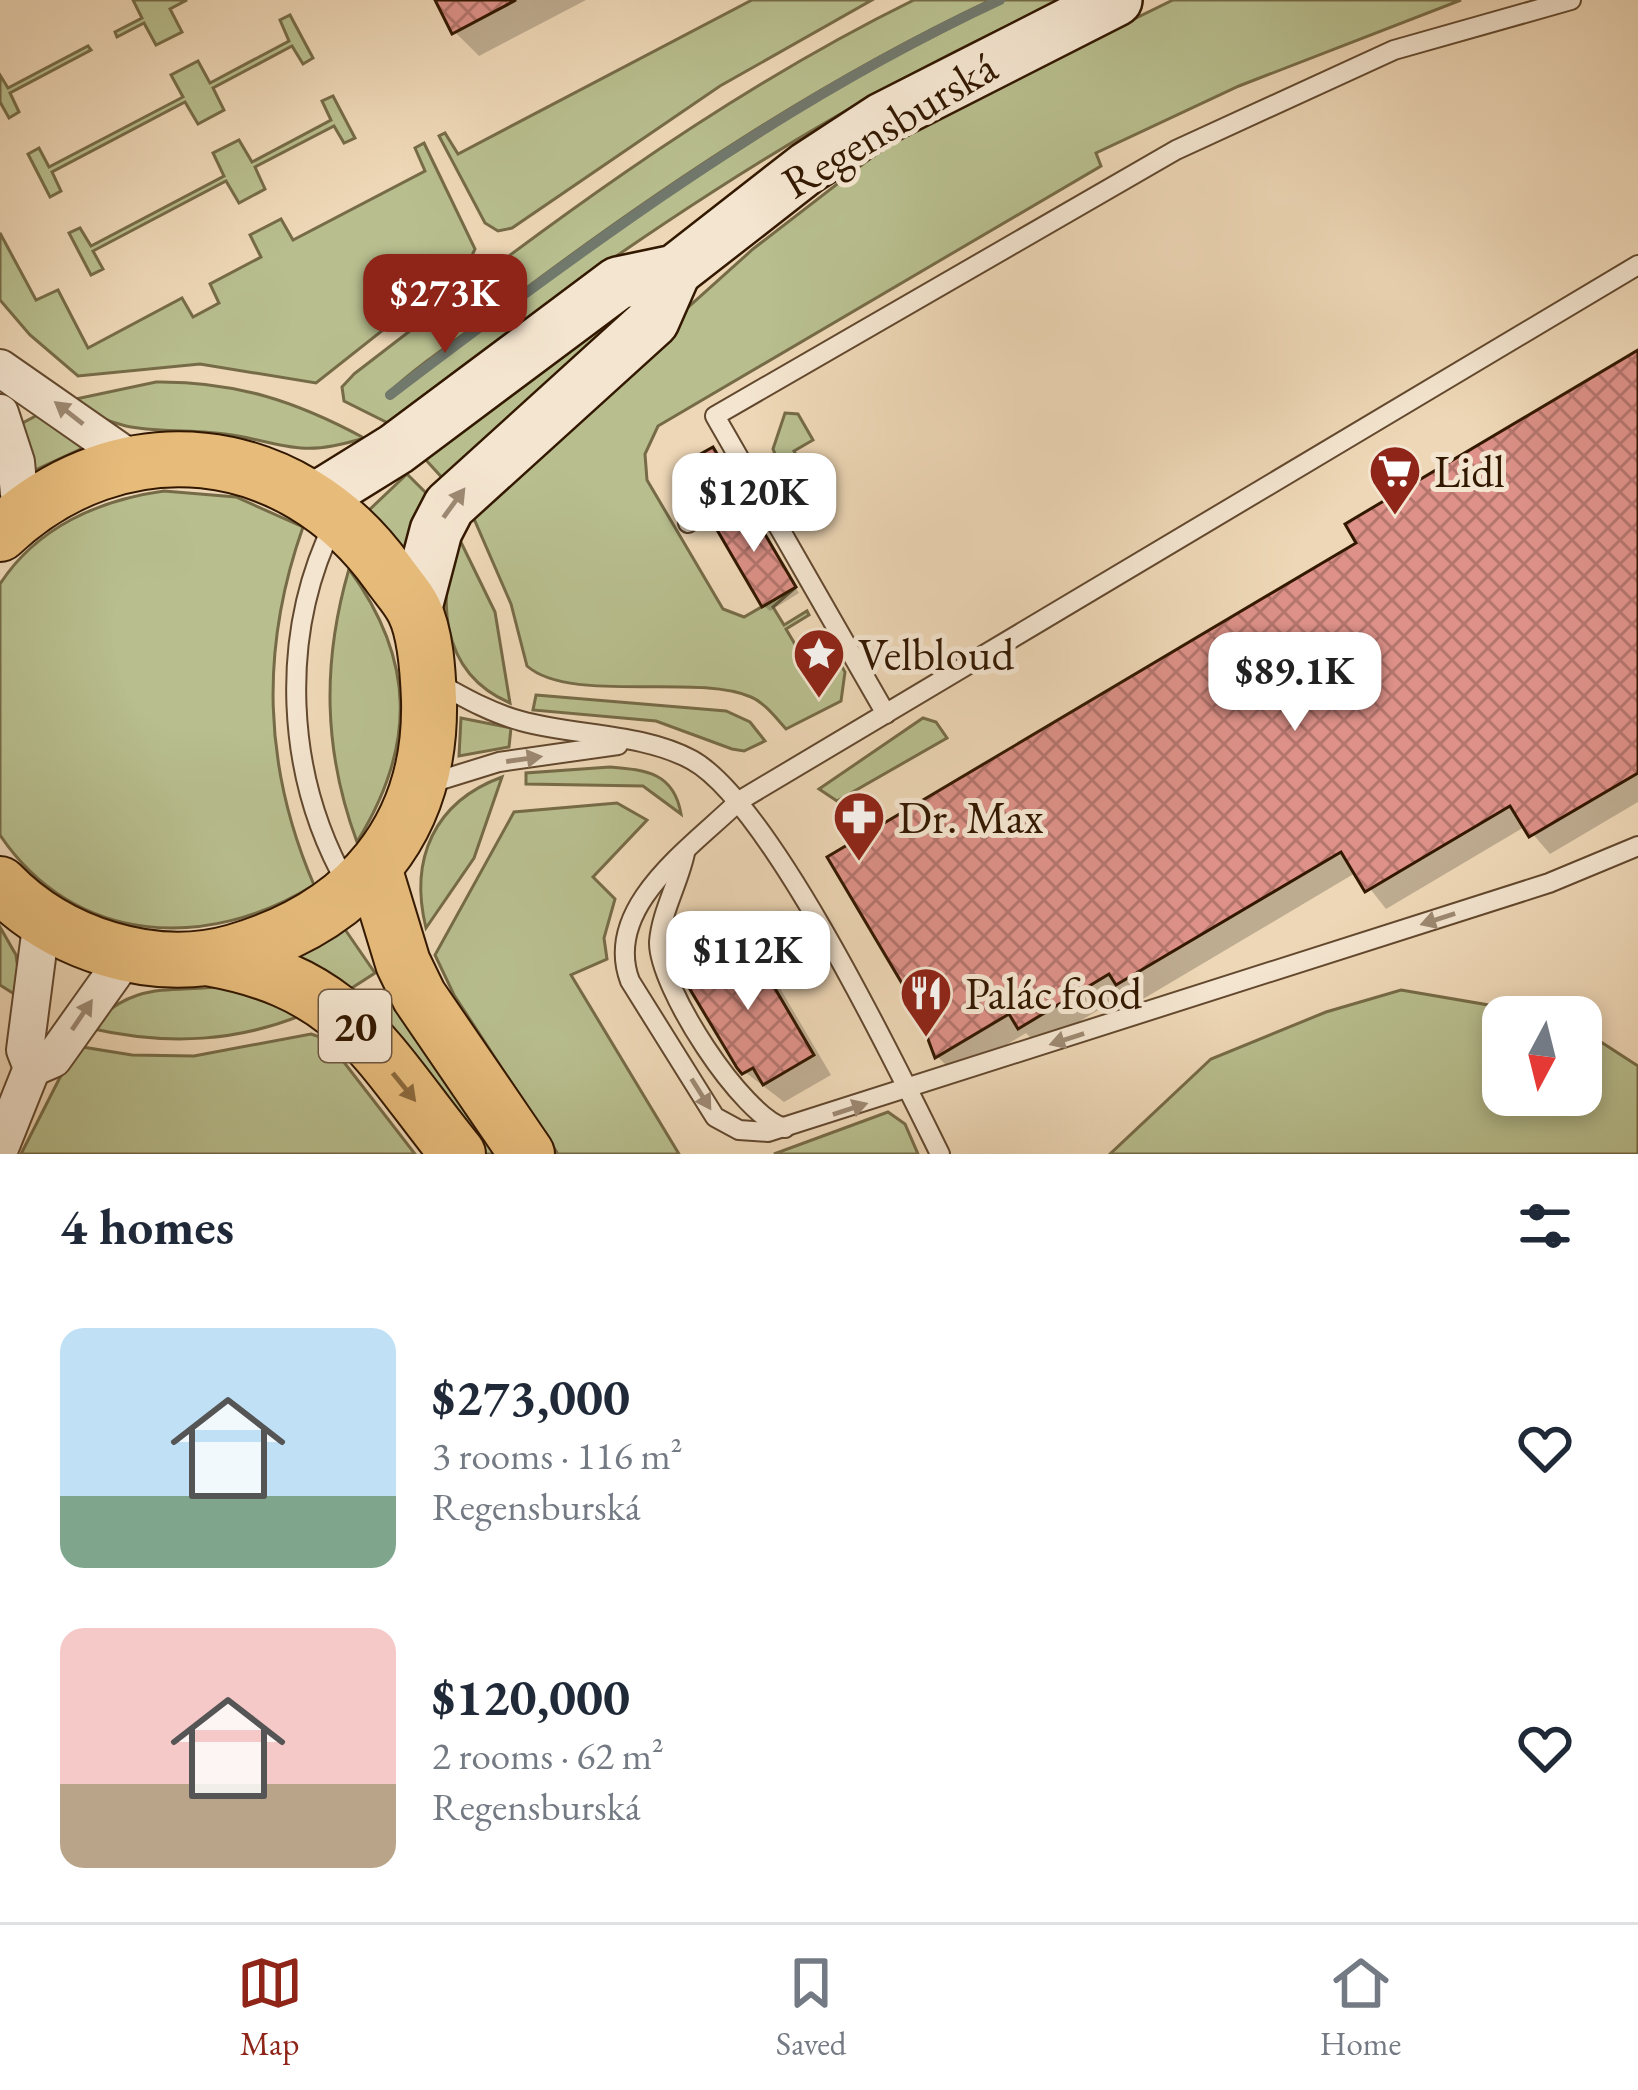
<!DOCTYPE html>
<html lang="en">
<head>
<meta charset="utf-8">
<style>
  body { margin:0; font-family:"EB Garamond",serif; background:#f2f2f3; color:#1f2937; height:100vh; display:flex; flex-direction:column; font-size:45px; white-space:nowrap }
  * { box-sizing:border-box; margin:0 }
  p { font-size:39px; color:#747a83 }
  .icon { flex:none; width:66px; height:66px; fill:none; stroke:currentColor; stroke-width:2; stroke-linecap:round; stroke-linejoin:round }
  .map { position:relative; height:1154px; overflow:hidden }
  .side { display:flex; flex-direction:column; background:#fff; flex:1 }
  .side>* { flex:none }
  .needle { width:78px; rotate:187deg }
  .buttons { position:absolute; left:1482px; top:996px; display:grid; gap:24px }
  .buttons a { display:grid; place-items:center; width:120px; height:120px; border-radius:24px; background:#fff; box-shadow:0 6px 18px #0003; font-size:60px }
  .price { position:absolute; translate:-50% -102px; padding:0 27px; border-radius:24px; background:#fff; color:#222; font-size:39px; line-height:78px; filter:drop-shadow(0 3px 6px #0008) }
  .price::after { content:''; position:absolute; left:50%; top:72px; width:36px; height:27px; margin-left:-18px; background:inherit; clip-path:polygon(0 0,100% 0,50% 100%) }
  .price.active { background:#8f2418; color:#fff }
  ul { padding:0; list-style:none }
  li { display:flex; align-items:center; gap:36px; height:300px; padding:0 60px }
  li span { display:grid; place-items:center; flex:none; width:336px; height:240px; border-radius:24px; color:#555 }
  li>.icon { margin-inline-start:auto }
  span .icon { width:144px; height:144px; fill:#fffc; stroke-width:1 }
  li b { font-size:51px }
  h2 { display:flex; justify-content:space-between; align-items:center; height:144px; padding:0 60px; font-size:51px }
  .tabs { display:flex; justify-content:space-around; align-items:center; height:168px; border-top:3px solid #e0e1e3; background:#fff; font-size:33px; color:#747a83 }
  .tabs a { display:grid; justify-items:center; gap:6px }
  .tabs .active { color:#8f2418 }
  .map>svg:first-child { display:block }
  .grass { fill:#b8be8e; stroke:#766b47; stroke-width:3 }
  .shadow { fill:#0003 }
  .lines { fill:none; stroke-linecap:round; stroke-linejoin:round }
  .stream { stroke:#71786c; stroke-width:10 }
  .building { fill:url(#building-cross-hatch); stroke:#331800; stroke-width:3 }
  .service-casing { stroke:#62482e; stroke-width:22 }
  .minor-casing { stroke:#62482e; stroke-width:40 }
  .secondary-casing { stroke:#331800; stroke-width:56 }
  .primary-casing { stroke:#331800; stroke-width:58 }
  .service { stroke:#f4e5d0; stroke-width:18 }
  .minor { stroke:#f4e5d0; stroke-width:36 }
  .secondary { stroke:#f4e5d0; stroke-width:51 }
  .primary { stroke:#e7bc7b; stroke-width:54 }
  .oneway { fill:#9d8972 }
  .oneway2 { fill:#8d6a3e }
  .labels { text-anchor:middle; dominant-baseline:central; stroke-width:10; stroke-linejoin:round; paint-order:stroke }
  .shield { fill:#f4e5d0; stroke:#6d563e; stroke-width:3 }
  .shield-label { font-size:42px; font-weight:bold; fill:#331800 }
  .street-label { font-size:45px; fill:#331800; stroke:#f4e5d0 }
  .poi-label { font-size:45px; fill:#331800; stroke:#f4e5d0; text-anchor:start }
</style>
</head>
<body>
<div class="map">
<svg width="1638" height="1154" viewBox="0 0 1638 1154">
  <defs>
    <pattern id="building-cross-hatch" width="8" height="8" patternUnits="userSpaceOnUse" patternTransform="scale(3)"><rect width="8" height="8" fill="#dd9188"/><path d="M0 0l8 8M0 8l8-8" fill="none" stroke="#b4756d"/></pattern>
  </defs>
  <rect width="100%" height="100%" fill="#eed7b6"/>
  <filter id="stains"><feTurbulence type="fractalNoise" baseFrequency=".00167" numOctaves="4"/><feColorMatrix values="0 0 0 0 .2 0 0 0 0 .09 0 0 0 0 .02 0 0 0 .5 -.17"/></filter>
  <radialGradient id="worn" r=".72"><stop offset=".6" stop-color="#630" stop-opacity="0"/><stop offset="1" stop-color="#630" stop-opacity=".3"/></radialGradient>
  <g class="grass">
    <path d="M 133,0 L 187,0 L 170,9 L 182,32 L 156,45 L 144,23 L 117,37 L 115,32 L 142,18 Z"/>
    <path d="M 752,0 L 872,0 L 720,86 L 512,228 L 498,231 L 485,223 L 439,136 L 445,133 L 458,154 Z"/>
    <path d="M 914,0 L 991,0 C 822,80 666,183 517,295 C 474,328 425,359 386,395 L 620,226 L 837,86 L 1004,0 L 1064,0 C 820,108 599,261 388,423 L 344,401 L 342,387 L 354,374 C 531,237 712,99 914,0 Z"/>
    <path d="M 1173,0 L 1461,0 L 1239,86 L 1096,153 L 1101,166 L 658,426 L 645,454 L 647,480 L 723,609 L 744,617 L 796,587 L 773,607 L 784,625 L 807,611 L 809,615 L 786,629 L 812,673 L 837,658 L 845,672 L 841,701 L 786,729 C 776,718 765,703 751,697 C 696,673 570,704 527,666 L 511,604 L 468,505 L 753,249 L 907,130 Z"/>
    <path d="M 290,15 L 313,58 L 303,64 L 292,46 L 213,88 L 224,110 L 198,124 L 185,102 L 52,172 L 61,191 L 50,197 L 28,154 L 39,148 L 49,167 L 183,97 L 171,75 L 198,61 L 210,83 L 289,41 L 280,20 Z"/>
    <path d="M 88,46 L 91,50 L 10,93 L 19,112 L 9,118 L 0,102 L 0,75 L 8,88 Z"/>
    <path d="M 333,96 L 355,138 L 344,143 L 334,126 L 255,167 L 265,189 L 239,203 L 226,181 L 93,251 L 103,269 L 91,275 L 69,233 L 80,228 L 91,246 L 224,176 L 213,153 L 239,140 L 252,162 L 331,120 L 322,101 Z"/>
    <path d="M 424,143 L 475,249 L 469,262 L 316,383 L 200,364 L 78,376 L 30,335 L 0,300 L 0,233 L 36,300 L 58,290 L 88,348 L 182,298 L 193,317 L 219,303 L 210,284 L 261,257 L 250,235 L 281,219 L 293,240 L 425,171 L 415,148 Z"/>
    <path d="M 655,285 L 447,483 L 425,459 Z"/>
    <path d="M 156,382 C 234,381 296,401 364,438 C 297,459 288,443 225,434 C 162,426 126,440 71,400 Z"/>
    <path d="M 45,411 L 85,447 L 35,470 L 17,426 Z"/>
    <path d="M 785,413 L 798,414 L 813,440 L 794,451 L 809,478 L 789,489 L 773,449 Z"/>
    <path d="M 407,474 L 434,501 L 413,560 L 367,512 Z"/>
    <path d="M 164,491 L 236,497 L 303,527 C 260,649 263,766 314,885 C 208,951 75,946 0,835 L 0,584 C 37,527 99,500 164,491 Z"/>
    <path d="M 455,530 L 495,612 L 510,703 C 436,671 440,597 455,530 Z"/>
    <path d="M 349,569 C 416,661 416,746 357,842 C 323,750 322,662 349,569 Z"/>
    <path d="M 536,695 L 726,711 L 750,722 L 765,741 L 744,751 L 732,749 L 656,721 L 533,710 Z"/>
    <path d="M 461,718 L 511,728 L 509,747 L 459,756 Z"/>
    <path d="M 923,718 L 936,722 L 947,738 L 837,801 L 819,789 Z"/>
    <path d="M 610,767 C 647,770 674,773 681,814 L 643,786 L 526,784 L 526,773 Z"/>
    <path d="M 502,777 L 474,858 L 426,928 C 409,859 434,802 502,777 Z"/>
    <path d="M 617,803 L 647,820 L 593,877 L 615,899 L 604,938 L 607,959 L 571,975 L 679,1154 L 558,1154 L 454,995 L 435,955 L 514,812 Z"/>
    <path d="M 0,927 L 16,955 L 22,999 L 0,985 Z"/>
    <path d="M 344,928 L 375,973 L 344,993 L 275,951 Z"/>
    <path d="M 227,986 L 314,1010 C 240,1043 167,1046 89,1028 C 134,980 167,993 227,986 Z"/>
    <path d="M 1401,990 L 1559,1017 L 1503,1017 L 1503,1095 L 1581,1095 L 1581,1029 L 1638,1066 L 1638,1154 L 1110,1154 L 1211,1059 L 1326,1012 Z"/>
    <path d="M 387,996 L 499,1154 L 478,1154 L 363,1011 Z"/>
    <path d="M 311,1034 L 326,1039 L 415,1154 L 21,1154 L 76,1046 L 132,1055 L 194,1056 Z"/>
    <path d="M 888,1112 L 905,1124 L 918,1154 L 774,1154 Z"/>
  </g>
  <g class="shadow">
    <path d="M 438,0 L 586,0 L 479,56 L 455,32 Z"/>
    <path d="M 1638,353 L 1638,802 L 1550,854 L 1526,826 L 1386,909 L 1357,872 L 1138,1002 L 1128,992 L 1039,1046 L 1026,1033 L 956,1075 L 938,1057 L 919,1005 L 1360,544 Z"/>
    <path d="M 718,456 L 735,485 L 707,503 L 701,498 Z"/>
    <path d="M 751,511 L 799,593 L 770,611 L 764,606 Z"/>
    <path d="M 746,943 L 764,961 L 831,1075 L 784,1102 L 745,1072 Z"/>
  </g>
  <g class="lines">
    <path class="stream" d="M 390,395 C 584,248 778,103 1000,0"/>
  </g>
  <g class="building">
    <path d="M 435,0 L 516,0 L 452,34 Z"/>
    <path d="M 1638,350 L 1638,773 L 1529,837 L 1510,806 L 1365,892 L 1341,852 L 1116,985 L 1109,974 L 1018,1029 L 1009,1014 L 935,1058 L 916,1007 L 827,857 L 1356,543 L 1345,524 Z"/>
    <path d="M 713,447 L 732,479 L 699,500 L 679,466 Z"/>
    <path d="M 746,502 L 796,587 L 762,607 L 713,523 Z"/>
    <path d="M 746,939 L 814,1055 L 763,1085 L 753,1068 L 742,1074 L 737,1068 L 682,976 Z"/>
  </g>
  <g class="lines">
    <g class="service-casing">
      <g id="service">
        <path d="M 1638,265 L 739,801 C 692,847 602,907 630,981 L 715,1117 L 739,1130 L 768,1132 L 1549,883 L 1638,846"/>
        <path d="M 335,521 C 278,636 285,776 348,886"/>
        <path d="M 688,523 L 752,482"/>
        <path d="M 438,683 C 465,698 491,713 521,721 C 575,736 642,733 692,760 C 770,803 897,1067 940,1154"/>
        <path d="M 886,714 L 715,416 L 1176,150 L 1394,50 L 1571,0"/>
        <path d="M 428,784 L 499,762 L 618,745"/>
        <path d="M 685,853 C 679,882 661,913 659,942 C 658,986 742,1117 785,1128"/>
      </g>
    </g>
    <g class="minor-casing">
      <g id="minor">
        <path d="M 0,368 L 135,462"/>
        <path d="M 0,413 L 16,462 L 21,514"/>
        <path d="M 32,1068 L 53,1059 L 127,955"/>
        <path d="M 0,1148 L 32,1068 L 25,1050 L 42,919"/>
      </g>
    </g>
    <g class="secondary-casing">
      <g id="secondary">
        <path d="M 317,498 L 396,449 L 618,283 L 675,271 L 807,168 L 882,119 L 1116,0"/>
        <path d="M 415,611 L 436,531 L 449,506 L 653,321 L 675,271"/>
      </g>
    </g>
    <g class="primary-casing">
      <g id="primary">
        <path d="M 0,534 C 121,420 292,439 388,573 C 396,585 408,597 414,610 C 426,634 428,673 429,700 C 432,830 357,916 234,952 C 153,975 58,944 0,884"/>
        <path d="M 375,871 L 403,963 L 419,996 L 527,1154"/>
        <path d="M 212,959 C 349,984 376,1053 458,1154"/>
      </g>
    </g>
    <use href="#service" class="service"/>
    <use href="#minor" class="minor"/>
    <use href="#secondary" class="secondary"/>
    <use href="#primary" class="primary"/>
  </g>
  <defs><path id="oneway-solid" d="M-6-.8H1V-3.2L6.5 0L1 3.2V.8H-6Z" transform="scale(3)"/></defs>
  <g class="oneway">
    <use href="#oneway-solid" transform="translate(69 413) rotate(-142)"/>
    <use href="#oneway-solid" transform="translate(454 503) rotate(-54)"/>
    <use href="#oneway-solid" transform="translate(524 759) rotate(-8)"/>
    <use href="#oneway-solid" transform="translate(1438 919) rotate(162)"/>
    <use href="#oneway-solid" transform="translate(82 1015) rotate(-56)"/>
    <use href="#oneway-solid" transform="translate(1067 1039) rotate(162)"/>
    <use href="#oneway-solid" transform="translate(701 1094) rotate(58)"/>
    <use href="#oneway-solid" transform="translate(850 1109) rotate(-18)"/>
  </g>
  <use class="oneway2" href="#oneway-solid" transform="translate(404 1087) rotate(51)"/>
  <defs>
    <g id="supermarket-pin" transform="scale(2.7)"><path d="M0 17L-7.5 6A9.5 9.5 0 1 1 7.5 6Z" fill="#8f2418" stroke="#f4e5d0"/><path d="M-6-5.5h2.5l.6 2H6L4.5 2H-2.5L-4.4-4H-6ZM-1.5 3.2a1.3 1.3 0 1 0 .1 0ZM3 3.2a1.3 1.3 0 1 0 .1 0Z" fill="#fff"/></g>
    <g id="sight-pin" transform="scale(2.7)"><path d="M0 17L-7.5 6A9.5 9.5 0 1 1 7.5 6Z" fill="#8f2418" stroke="#f4e5d0"/><path d="M0-6L1.8-2.2L6-1.7L2.9 1.2L3.7 5.4L0 3.3L-3.7 5.4L-2.9 1.2L-6-1.7L-1.8-2.2Z" fill="#fff"/></g>
    <g id="pharmacy-pin" transform="scale(2.7)"><path d="M0 17L-7.5 6A9.5 9.5 0 1 1 7.5 6Z" fill="#8f2418" stroke="#f4e5d0"/><path d="M-2-6h4v4h4v4h-4v4h-4v-4h-4v-4h4Z" fill="#fff"/></g>
    <g id="restaurant-pin" transform="scale(2.7)"><path d="M0 17L-7.5 6A9.5 9.5 0 1 1 7.5 6Z" fill="#8f2418" stroke="#f4e5d0"/><path d="M-5-6h1v4h1v-4h1v4h1v-4h1v5L-1.5 .5V6h-2V.5L-5-1ZM5-6V6H3V1.5H1.5Q1.5-4 5-6Z" fill="#fff"/></g>
  </defs>
  <g fill-rule="evenodd">
    <use href="#supermarket-pin" x="1395" y="471"/>
    <use href="#sight-pin" x="819" y="654"/>
    <use href="#pharmacy-pin" x="859" y="817"/>
    <use href="#restaurant-pin" x="926" y="993"/>
  </g>
  <g class="labels">
    <rect class="shield" x="319" y="990" width="72" height="72" rx="9"/>
    <g class="shield-label">
      <text x="355" y="1026">20</text>
    </g>
    <g class="street-label">
      <text transform="translate(889 124) rotate(-31)">Regensburská</text>
    </g>
    <g class="poi-label">
      <text x="1434" y="471">Lidl</text>
      <text x="858" y="654">Velbloud</text>
      <text x="898" y="817">Dr. Max</text>
      <text x="965" y="993">Palác food</text>
    </g>
  </g>
  <rect width="100%" height="100%" filter="url(#stains)"/>
  <rect width="100%" height="100%" fill="url(#worn)"/>
</svg>
<div class="buttons">
<a><svg class="needle" viewBox="-14 -14 28 28"><path d="M0-13l5 13h-10z" fill="#e53935"/><path d="M0 13l5-13h-10z" fill="#747a83"/></svg></a>
</div>
<b class="price active" style="left:445px;top:356px">$273K</b>
<b class="price" style="left:754px;top:555px">$120K</b>
<b class="price" style="left:1295px;top:734px">$89.1K</b>
<b class="price" style="left:748px;top:1013px">$112K</b>
</div>
<section class="side">
<h2>4 homes<svg class="icon" aria-label="filters" viewBox="0 0 24 24"><path d="M4 7h16M4 17h16"/><circle cx="9" cy="7" r="2"/><circle cx="15" cy="17" r="2"/></svg></h2>
<ul>
<li><span style="background:linear-gradient(#bfe0f5 70%,#7fa58c 0)"><svg class="icon" aria-label="home" viewBox="0 0 24 24"><path d="M3 11l9-7 9 7M6 9v11h12V9"/></svg></span><div><b>$273,000</b><p>3 rooms · 116 m²</p><p>Regensburská</p></div><svg class="icon" aria-label="heart" viewBox="0 0 24 24"><path d="M12 20l-8-8c-3-5 5-10 8-4 3-6 11-1 8 4z"/></svg></li>
<li><span style="background:linear-gradient(#f6c9c9 65%,#b9a48a 0)"><svg class="icon" aria-label="home" viewBox="0 0 24 24"><path d="M3 11l9-7 9 7M6 9v11h12V9"/></svg></span><div><b>$120,000</b><p>2 rooms · 62 m²</p><p>Regensburská</p></div><svg class="icon" aria-label="heart" viewBox="0 0 24 24"><path d="M12 20l-8-8c-3-5 5-10 8-4 3-6 11-1 8 4z"/></svg></li>
</ul>
</section>
<nav class="tabs">
<a class="active"><svg class="icon" aria-label="map" viewBox="0 0 24 24"><path d="M3 6l6-2 6 2 6-2v14l-6 2-6-2-6 2zM9 4v14M15 6v14"/></svg>Map</a>
<a><svg class="icon" aria-label="saved" viewBox="0 0 24 24"><path d="M7 4h10v16l-5-4-5 4z"/></svg>Saved</a>
<a><svg class="icon" aria-label="home" viewBox="0 0 24 24"><path d="M3 11l9-7 9 7M6 9v11h12V9"/></svg>Home</a>
</nav>
</body>
</html>
